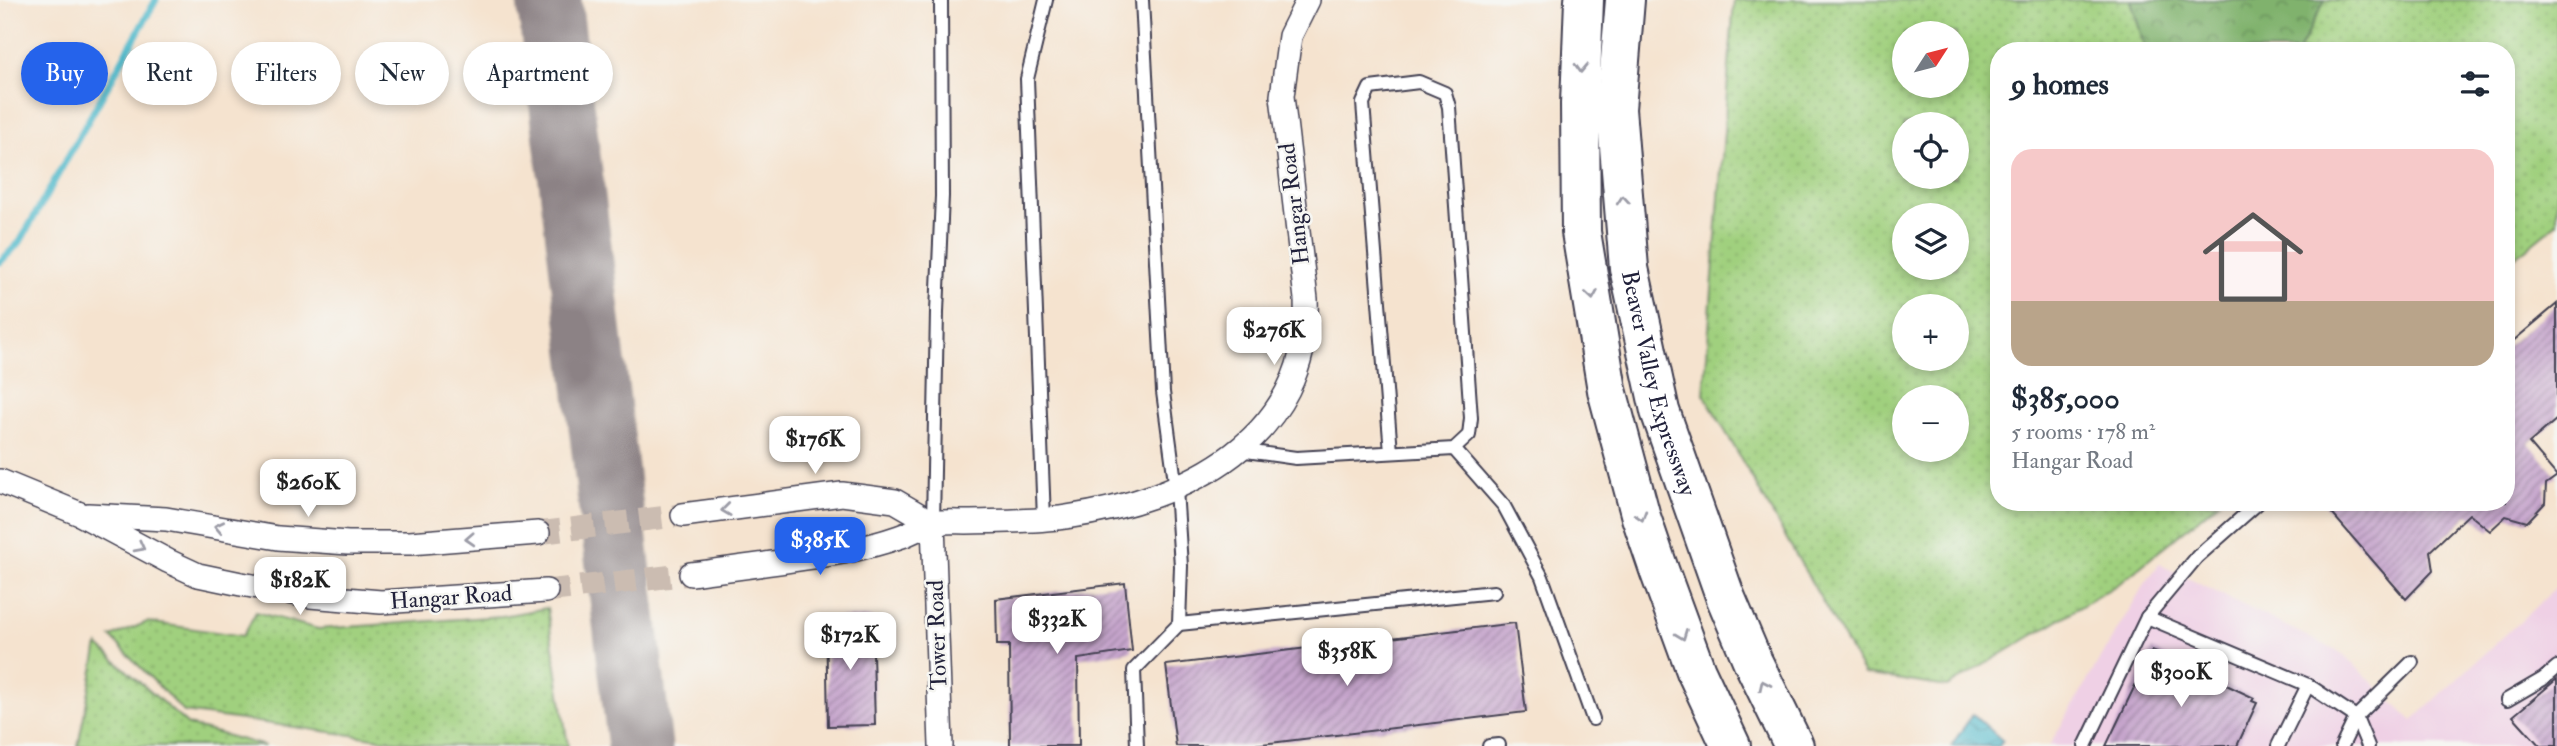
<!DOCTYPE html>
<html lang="en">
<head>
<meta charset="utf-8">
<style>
  body { margin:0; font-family:"IM FELL Double Pica",serif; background:#f6f6f7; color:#1f2937; height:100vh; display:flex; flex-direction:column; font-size:26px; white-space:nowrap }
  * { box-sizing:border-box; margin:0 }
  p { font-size:23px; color:#747a83 }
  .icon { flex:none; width:38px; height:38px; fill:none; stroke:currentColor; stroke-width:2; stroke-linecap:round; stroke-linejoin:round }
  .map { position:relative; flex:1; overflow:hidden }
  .sheet { position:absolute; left:1990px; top:42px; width:525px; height:469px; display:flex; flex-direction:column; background:#fff; border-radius:28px; box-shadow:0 4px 10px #0003 }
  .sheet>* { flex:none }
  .banner { position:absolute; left:21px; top:42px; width:665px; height:63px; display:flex; gap:14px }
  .needle { width:46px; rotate:54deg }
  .fabs { position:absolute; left:1892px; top:21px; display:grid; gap:14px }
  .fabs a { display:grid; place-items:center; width:77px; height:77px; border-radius:50%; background:#fff; box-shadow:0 4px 10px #0003; font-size:35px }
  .price { position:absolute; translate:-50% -60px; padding:0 16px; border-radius:14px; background:#fff; color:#222; font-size:23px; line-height:46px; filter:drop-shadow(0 2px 4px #0008) }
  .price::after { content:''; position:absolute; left:50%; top:42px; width:21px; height:16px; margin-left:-10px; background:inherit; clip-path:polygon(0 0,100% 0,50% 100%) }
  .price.on { background:#2563eb; color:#fff }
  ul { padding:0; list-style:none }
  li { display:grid; align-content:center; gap:14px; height:371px; padding:0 21px }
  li+li { border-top:2px solid #e0e1e3 }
  li span { display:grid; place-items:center; height:217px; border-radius:21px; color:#555 }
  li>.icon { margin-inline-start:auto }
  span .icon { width:126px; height:126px; fill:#fffc; stroke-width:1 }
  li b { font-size:30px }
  h2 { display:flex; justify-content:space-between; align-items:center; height:84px; padding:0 21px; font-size:30px }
  .tag { padding:0 24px; border-radius:32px; background:#fff; box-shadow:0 4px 10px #0003; font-size:24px; line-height:63px }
  .tag.on { background:#2563eb; color:#fff }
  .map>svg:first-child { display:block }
  .built { fill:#efd0e5 }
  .grass { fill:url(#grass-dots); stroke:#61795c; stroke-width:2; fill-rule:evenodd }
  .forest { fill:url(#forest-crowns); stroke:#516a54; stroke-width:2 }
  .water { fill:url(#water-waves); stroke:#386e83; stroke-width:2 }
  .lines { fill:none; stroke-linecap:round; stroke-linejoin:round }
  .stream { stroke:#4fb9cb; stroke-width:7 }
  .taxiway { stroke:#8c8285; stroke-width:65 }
  .building { fill:url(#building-hatch) }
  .minor-tunnel { stroke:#cbbcb1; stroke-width:23; stroke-dasharray:23 11; stroke-linecap:butt }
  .service-casing { stroke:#423f51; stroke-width:16 }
  .minor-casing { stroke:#423f51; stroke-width:26 }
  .trunk-casing { stroke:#423f51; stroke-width:42 }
  .service { stroke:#fff; stroke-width:12 }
  .minor { stroke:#fff; stroke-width:23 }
  .trunk { stroke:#fff; stroke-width:38 }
  .oneway { stroke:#9c9ca7 }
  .labels { text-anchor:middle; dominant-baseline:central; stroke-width:5; stroke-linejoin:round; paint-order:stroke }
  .street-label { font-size:23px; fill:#22223b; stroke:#f6f6f2 }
</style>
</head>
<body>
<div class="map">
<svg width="2557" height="746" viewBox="0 0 2557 746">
  <defs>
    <pattern id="grass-dots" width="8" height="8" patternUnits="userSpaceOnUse" patternTransform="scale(1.75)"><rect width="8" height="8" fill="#a0d07e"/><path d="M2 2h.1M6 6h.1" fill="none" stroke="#8ab26e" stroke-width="1.8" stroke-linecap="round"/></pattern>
    <pattern id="forest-crowns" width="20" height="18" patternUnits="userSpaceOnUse" patternTransform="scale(1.75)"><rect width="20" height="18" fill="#80b26d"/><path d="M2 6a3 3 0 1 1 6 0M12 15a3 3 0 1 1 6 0" fill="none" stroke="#68905b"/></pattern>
    <pattern id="water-waves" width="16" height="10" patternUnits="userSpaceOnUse" patternTransform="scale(1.75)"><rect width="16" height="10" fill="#4fb9cb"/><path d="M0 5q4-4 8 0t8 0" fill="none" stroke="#4196a6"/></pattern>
    <pattern id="building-hatch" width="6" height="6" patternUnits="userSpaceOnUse" patternTransform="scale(1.75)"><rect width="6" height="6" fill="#c6a5cc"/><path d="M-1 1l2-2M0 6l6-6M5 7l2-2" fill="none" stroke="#a086a7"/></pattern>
  </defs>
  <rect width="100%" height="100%" fill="#f6f6f2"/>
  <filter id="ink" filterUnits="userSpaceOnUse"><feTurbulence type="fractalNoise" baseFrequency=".0143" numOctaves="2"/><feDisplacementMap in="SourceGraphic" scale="14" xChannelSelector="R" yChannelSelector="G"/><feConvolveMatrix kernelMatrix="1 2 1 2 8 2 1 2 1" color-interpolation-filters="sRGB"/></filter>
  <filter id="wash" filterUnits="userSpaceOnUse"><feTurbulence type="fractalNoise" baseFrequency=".00686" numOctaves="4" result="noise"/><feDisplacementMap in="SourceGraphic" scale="28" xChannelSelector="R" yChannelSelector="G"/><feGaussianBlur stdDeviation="1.57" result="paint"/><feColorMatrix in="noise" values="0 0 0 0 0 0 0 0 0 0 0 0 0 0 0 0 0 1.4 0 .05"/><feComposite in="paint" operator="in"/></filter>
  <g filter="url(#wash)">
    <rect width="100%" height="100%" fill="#f5e3cf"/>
    <path class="built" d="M 2159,564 L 2343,654 L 2412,721 L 2557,587 L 2557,746 L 2049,746 L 2142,588 Z"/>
    <g class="grass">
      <path d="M 1734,0 L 2131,0 L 2146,51 L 1998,51 L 1998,502 L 2219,502 L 2123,581 L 1947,687 L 1864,674 L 1704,394 ZM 1904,33 L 1956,33 L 1956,86 L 1904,86 ZM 1904,124 L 1956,124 L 1956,177 L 1904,177 ZM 1904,215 L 1956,215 L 1956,268 L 1904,268 ZM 1904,306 L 1956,306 L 1956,359 L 1904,359 ZM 1904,397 L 1956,397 L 1956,450 L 1904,450 Z"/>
      <path d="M 2325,0 L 2557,0 L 2557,223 L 2506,265 L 2506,51 L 2298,51 Z"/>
      <path d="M 547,608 L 568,746 L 432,746 L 184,712 L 111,637 L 147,622 L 243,636 L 256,612 L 318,629 L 502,616 Z"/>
      <path d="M 98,645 L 188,725 L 265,746 L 78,746 Z"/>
    </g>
    <path class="forest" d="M 2131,0 L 2325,0 L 2298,51 L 2146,51 Z"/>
    <path class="water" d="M 1973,714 L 2003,741 L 1999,746 L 1951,746 Z"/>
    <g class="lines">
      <path class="stream" d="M 0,262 L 20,242 L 156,0"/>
      <path class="taxiway" d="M 549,0 L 640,746"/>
    </g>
    <g id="blocks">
      <g class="building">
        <path d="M 2557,304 L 2557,419 L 2529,443 L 2557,476 L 2546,484 L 2545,503 L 2527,522 L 2506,516 L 2490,531 L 2469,514 L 2430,551 L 2433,571 L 2406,599 L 2322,502 L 2506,502 L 2506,347 Z"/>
        <path d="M 1125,583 L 1132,651 L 1078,659 L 1079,746 L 1010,746 L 1009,645 L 997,645 L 996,599 Z"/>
        <path d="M 872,617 L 875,725 L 828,726 L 826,618 Z"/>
        <path d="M 1515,623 L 1526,712 L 1245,746 L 1176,746 L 1166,665 Z"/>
        <path d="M 2152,650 L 2254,698 L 2252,701 L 2257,703 L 2237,746 L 2106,746 Z"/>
        <path d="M 2557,679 L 2557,746 L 2540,746 L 2513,716 Z"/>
      </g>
    </g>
  </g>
  <g filter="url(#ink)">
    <use href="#blocks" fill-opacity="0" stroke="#423f51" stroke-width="2"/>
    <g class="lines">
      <g class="minor-tunnel">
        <path d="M 538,533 L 683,515"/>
        <path d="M 546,591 L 691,574"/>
      </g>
      <g class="service-casing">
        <g id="service">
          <path d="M 1454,449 L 1504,506 L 1542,577 L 1593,719"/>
          <path d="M 1239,450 L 1296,458 L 1454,449 L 1469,435 L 1471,418 L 1449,107 L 1445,93 L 1419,82 L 1370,88 L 1363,103 L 1391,452"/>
          <path d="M 1044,519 L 1027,79 L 1046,0"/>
          <path d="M 933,523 L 937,312 L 942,196 L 941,0"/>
          <path d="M 2147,617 L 2308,685 L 2356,717 L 2368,746"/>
          <path d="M 1179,624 L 1494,592"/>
          <path d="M 2507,700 L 2543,679 L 2557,667"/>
          <path d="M 1137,746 L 1134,670 L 1179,624 L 1181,566 L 1176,489 L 1163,392 L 1142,0"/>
          <path d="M 1489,746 L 1499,745"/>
          <path d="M 2085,746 L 2147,617 L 2197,557 L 2257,504"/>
          <path d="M 2278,746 L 2308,685"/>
          <path d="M 2342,746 L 2356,717 L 2412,662"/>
        </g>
      </g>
      <g class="minor-casing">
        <g id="minor">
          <path d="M 0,481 L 80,514 L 168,561 L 198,575 L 241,584 L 310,596 L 381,602 L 546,591"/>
          <path d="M 88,515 L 166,519 L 278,538 L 348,543 L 410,543 L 538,533"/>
          <path d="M 683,515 L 842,494 L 895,501 L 933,523"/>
          <path d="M 933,523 L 941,746"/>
          <path d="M 691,574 C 742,567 793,561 843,552 C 862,548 882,543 899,537 C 911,533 922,526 934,523 C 944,521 955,522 966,522 C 999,521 1033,522 1066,517 C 1186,500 1312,439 1306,299 L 1282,96 L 1290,36 L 1308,0"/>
        </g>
      </g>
      <g class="trunk-casing">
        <g id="trunk">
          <path d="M 1584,0 L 1580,104 L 1581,232 L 1607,390 L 1641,517 L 1659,570 L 1696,671 L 1731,746"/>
          <path id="s1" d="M 1625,0 L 1616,109 L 1629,268 L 1660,411 L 1725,596 L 1753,662 L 1794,746"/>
        </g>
      </g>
      <use href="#service" class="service"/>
      <use href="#minor" class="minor"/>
      <use href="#trunk" class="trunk"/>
    </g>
    <defs><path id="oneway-chevron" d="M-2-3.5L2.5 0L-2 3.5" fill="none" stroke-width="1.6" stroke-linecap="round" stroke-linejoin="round" transform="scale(1.75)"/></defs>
    <g class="oneway">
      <use href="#oneway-chevron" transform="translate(1581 68) rotate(92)"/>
      <use href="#oneway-chevron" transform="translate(1623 200) rotate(-95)"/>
      <use href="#oneway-chevron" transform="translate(1592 295) rotate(81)"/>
      <use href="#oneway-chevron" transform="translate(726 510) rotate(173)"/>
      <use href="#oneway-chevron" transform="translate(1641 516) rotate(73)"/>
      <use href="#oneway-chevron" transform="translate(219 527) rotate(-168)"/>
      <use href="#oneway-chevron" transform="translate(470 539) rotate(177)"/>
      <use href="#oneway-chevron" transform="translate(140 547) rotate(28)"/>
      <use href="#oneway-chevron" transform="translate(1682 635) rotate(69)"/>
      <use href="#oneway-chevron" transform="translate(1764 685) rotate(-115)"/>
    </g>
  </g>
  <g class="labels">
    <g class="street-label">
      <text transform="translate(1294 204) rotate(-97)">Hangar Road</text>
      <text stroke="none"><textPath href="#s1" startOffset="388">Beaver Valley Expressway</textPath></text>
      <text transform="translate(451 597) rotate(-4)">Hangar Road</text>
      <text transform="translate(937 635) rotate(-92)">Tower Road</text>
    </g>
  </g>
</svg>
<div class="fabs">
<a><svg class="needle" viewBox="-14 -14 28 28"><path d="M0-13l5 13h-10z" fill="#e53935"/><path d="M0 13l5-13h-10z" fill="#747a83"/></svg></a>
<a><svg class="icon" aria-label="locate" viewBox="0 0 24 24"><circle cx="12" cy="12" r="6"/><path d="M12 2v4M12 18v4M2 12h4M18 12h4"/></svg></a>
<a><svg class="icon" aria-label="layers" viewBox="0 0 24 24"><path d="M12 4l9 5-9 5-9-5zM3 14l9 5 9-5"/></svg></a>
<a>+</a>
<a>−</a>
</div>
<b class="price" style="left:1274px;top:367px">$276K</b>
<b class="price" style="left:815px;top:476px">$176K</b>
<b class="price" style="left:308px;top:519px">$260K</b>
<b class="price on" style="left:820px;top:577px">$385K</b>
<b class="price" style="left:300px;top:617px">$182K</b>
<b class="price" style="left:1057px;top:656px">$332K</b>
<b class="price" style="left:850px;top:672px">$172K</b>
<b class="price" style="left:1347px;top:688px">$358K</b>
<b class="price" style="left:2181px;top:709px">$300K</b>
<div class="banner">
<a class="tag on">Buy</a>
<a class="tag">Rent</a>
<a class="tag">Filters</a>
<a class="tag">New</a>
<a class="tag">Apartment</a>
</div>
<section class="sheet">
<h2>9 homes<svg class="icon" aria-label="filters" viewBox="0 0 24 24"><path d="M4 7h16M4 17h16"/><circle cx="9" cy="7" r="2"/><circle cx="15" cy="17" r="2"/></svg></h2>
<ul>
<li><span style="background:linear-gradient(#f6c9c9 70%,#b9a48a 0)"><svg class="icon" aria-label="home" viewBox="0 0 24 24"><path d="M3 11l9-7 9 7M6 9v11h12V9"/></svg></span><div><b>$385,000</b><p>5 rooms · 178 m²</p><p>Hangar Road</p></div></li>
</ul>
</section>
</div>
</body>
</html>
